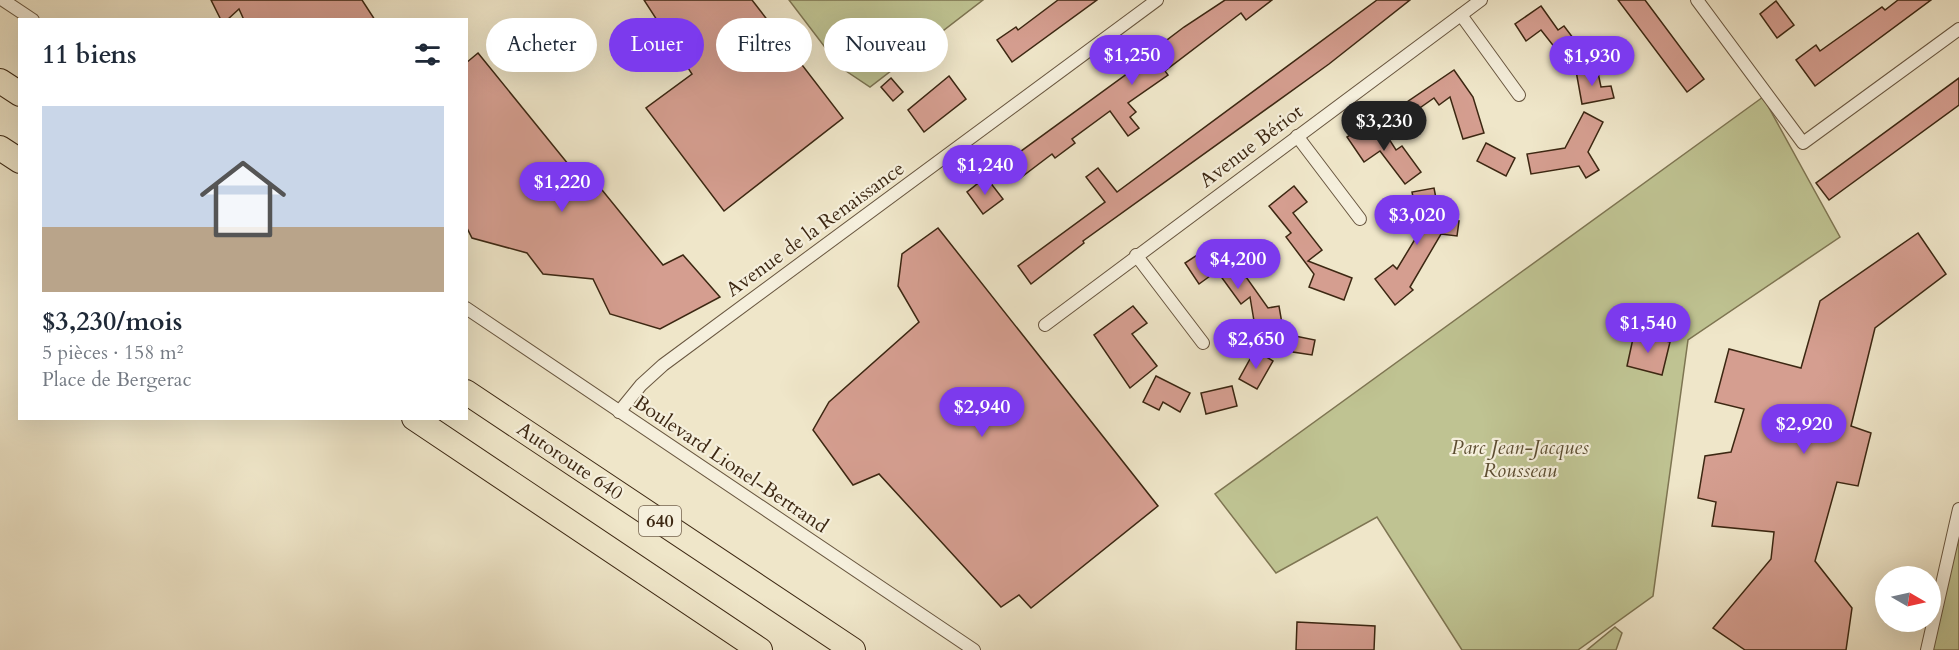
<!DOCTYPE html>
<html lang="fr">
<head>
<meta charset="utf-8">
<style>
  body { margin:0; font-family:Cardo,serif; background:#f2f2f3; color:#1f2937; height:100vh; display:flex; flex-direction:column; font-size:22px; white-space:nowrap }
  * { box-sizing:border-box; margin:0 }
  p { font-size:20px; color:#747a83 }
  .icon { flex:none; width:33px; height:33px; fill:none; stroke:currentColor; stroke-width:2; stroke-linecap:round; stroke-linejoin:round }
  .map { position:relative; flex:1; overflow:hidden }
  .sheet { position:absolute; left:18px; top:18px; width:450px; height:402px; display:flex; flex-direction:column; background:#fff; border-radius:0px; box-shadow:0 6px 24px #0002 }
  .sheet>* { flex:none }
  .banner { position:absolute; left:486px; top:18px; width:570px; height:54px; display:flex; gap:12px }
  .needle { width:39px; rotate:99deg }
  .controls { position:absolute; left:1875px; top:566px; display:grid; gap:12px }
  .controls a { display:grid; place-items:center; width:66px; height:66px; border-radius:50%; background:#fff; box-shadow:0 6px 24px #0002; font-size:30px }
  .price { position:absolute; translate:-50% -51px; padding:0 14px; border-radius:21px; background:#7c3aed; color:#fff; font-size:20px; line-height:39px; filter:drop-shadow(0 2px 3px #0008) }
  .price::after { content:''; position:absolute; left:50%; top:36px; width:18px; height:14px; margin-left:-9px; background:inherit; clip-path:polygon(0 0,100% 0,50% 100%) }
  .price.on { background:#222; color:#fff }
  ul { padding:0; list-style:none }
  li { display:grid; align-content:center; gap:12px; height:318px; padding:0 24px }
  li+li { border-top:2px solid #e0e1e3 }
  li span { display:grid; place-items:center; height:186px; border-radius:0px; color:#555 }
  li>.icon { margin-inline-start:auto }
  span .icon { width:108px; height:108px; fill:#fffc; stroke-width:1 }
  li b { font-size:26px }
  h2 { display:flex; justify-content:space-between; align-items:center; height:72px; padding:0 24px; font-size:26px }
  .chip { padding:0 21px; border-radius:27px; background:#fff; box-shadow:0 6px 24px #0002; font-size:21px; line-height:54px }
  .chip.on { background:#7c3aed; color:#fff }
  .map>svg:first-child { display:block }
  .green { fill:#bfc392; stroke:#7e7552; stroke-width:1.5 }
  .building { fill:#d59e90; stroke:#3c2712; stroke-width:1.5 }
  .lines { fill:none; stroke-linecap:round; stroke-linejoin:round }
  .street-casing { stroke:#695740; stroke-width:14 }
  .highway-casing { stroke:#3c2712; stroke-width:26 }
  .street { stroke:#f5efdc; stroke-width:12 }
  .highway { stroke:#efe6c9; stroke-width:24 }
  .labels { text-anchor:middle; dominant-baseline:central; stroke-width:4.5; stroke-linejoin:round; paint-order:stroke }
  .shield { fill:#f5efdc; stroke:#74634f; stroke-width:1.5 }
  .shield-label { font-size:18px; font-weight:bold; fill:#3c2712 }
  .street-label { font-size:20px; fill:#3c2712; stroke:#f5efdc }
  .park-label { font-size:20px; font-style:italic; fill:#5d4e32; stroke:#f5efdc }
</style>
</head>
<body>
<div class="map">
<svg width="1959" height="650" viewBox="0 0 1959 650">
  <rect width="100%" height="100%" fill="#efe6c9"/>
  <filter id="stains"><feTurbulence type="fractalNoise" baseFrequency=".00333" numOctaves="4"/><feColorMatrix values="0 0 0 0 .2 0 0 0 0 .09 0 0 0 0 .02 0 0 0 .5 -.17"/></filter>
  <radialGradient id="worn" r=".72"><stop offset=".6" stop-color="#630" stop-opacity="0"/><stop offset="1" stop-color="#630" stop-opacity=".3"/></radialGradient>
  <g class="green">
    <path d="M 789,0 L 983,0 L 870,87 L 840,67 Z"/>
    <path d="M 1763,97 L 1840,237 L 1688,340 L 1653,596 L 1578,650 L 1462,650 L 1377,517 L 1276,573 L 1215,494 Z"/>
    <path d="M 1959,515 L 1959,650 L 1928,650 Z"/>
    <path d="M 1615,627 L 1622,633 L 1616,650 L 1587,650 Z"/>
  </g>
  <g class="building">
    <path d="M 211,0 L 362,0 L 375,20 L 244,20 L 239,9 L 227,20 L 221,20 Z"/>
    <path d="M 644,0 L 752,0 L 843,118 L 724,211 L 646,108 L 692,74 Z"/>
    <path d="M 1058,0 L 1097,0 L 1012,62 L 997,40 L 1016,27 L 1018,30 Z"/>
    <path d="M 1225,0 L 1272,0 L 1246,20 L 1241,13 L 1165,71 L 1168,75 L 1128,103 L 1136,112 L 1130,117 L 1139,128 L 1128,136 L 1110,111 L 1072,139 L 1075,143 L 1055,158 L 1052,154 L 1019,179 L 1006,162 L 1165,46 L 1163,43 L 1184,27 Z"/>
    <path d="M 1377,0 L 1410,0 L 1329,64 L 1083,241 L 1084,243 L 1031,284 L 1018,266 L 1105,202 L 1086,177 L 1098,168 L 1117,192 Z"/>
    <path d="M 1618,0 L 1645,0 L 1704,79 L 1687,92 Z"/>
    <path d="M 1898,0 L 1931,0 L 1815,86 L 1796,60 L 1816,45 L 1820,51 L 1882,7 L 1885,10 Z"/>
    <path d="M 1776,1 L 1794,25 L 1777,38 L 1760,14 Z"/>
    <path d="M 1541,6 L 1558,30 L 1564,26 L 1583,51 L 1567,63 L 1541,30 L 1526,41 L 1515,24 Z"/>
    <path d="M 478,53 L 590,191 L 598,185 L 663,265 L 683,255 L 720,297 L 660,329 L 610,314 L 593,279 L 543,274 L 527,253 L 472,238 L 466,226 L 466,63 Z"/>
    <path d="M 1597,68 L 1601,87 L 1611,86 L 1614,98 L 1582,104 L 1576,71 Z"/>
    <path d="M 1454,70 L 1473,97 L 1484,133 L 1463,139 L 1450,97 L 1439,105 L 1434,98 L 1414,112 L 1407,102 Z"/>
    <path d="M 949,76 L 966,99 L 924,132 L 908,110 Z"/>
    <path d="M 891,78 L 903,92 L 893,101 L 881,87 Z"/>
    <path d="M 1959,78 L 1959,105 L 1829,200 L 1816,183 Z"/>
    <path d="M 1584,112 L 1603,122 L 1588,152 L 1599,170 L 1586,178 L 1579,166 L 1531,174 L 1527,154 L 1565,148 Z"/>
    <path d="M 1380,125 L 1396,150 L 1402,146 L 1421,172 L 1405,184 L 1380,151 L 1364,162 L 1347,137 L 1363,127 L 1367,134 Z"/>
    <path d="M 1486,143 L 1515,158 L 1506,176 L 1477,161 Z"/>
    <path d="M 986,177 L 1003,199 L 983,214 L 967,192 Z"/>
    <path d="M 1294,186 L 1307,202 L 1293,213 L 1322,250 L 1308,261 L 1352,278 L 1344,300 L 1309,287 L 1314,274 L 1286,237 L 1291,233 L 1269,206 Z"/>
    <path d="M 1434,188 L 1440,219 L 1459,221 L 1457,236 L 1441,234 L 1410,287 L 1413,290 L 1395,305 L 1375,279 L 1393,265 L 1397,269 L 1420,231 L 1412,192 Z"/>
    <path d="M 938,228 L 1158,506 L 1031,608 L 1019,595 L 1001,607 L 879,474 L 853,485 L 813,430 L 829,402 L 919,322 L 898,286 L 902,254 Z"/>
    <path d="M 1918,233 L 1946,274 L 1875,328 L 1851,426 L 1871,433 L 1858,486 L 1837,482 L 1815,561 L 1852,608 L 1846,650 L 1745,650 L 1713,628 L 1771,559 L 1774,532 L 1712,526 L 1716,502 L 1698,498 L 1705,456 L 1731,452 L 1744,409 L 1715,402 L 1729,349 L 1801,368 L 1820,301 Z"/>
    <path d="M 1214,244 L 1232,272 L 1239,267 L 1268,308 L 1279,306 L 1284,335 L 1257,339 L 1250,297 L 1241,304 L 1217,271 L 1199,284 L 1185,263 Z"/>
    <path d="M 1133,306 L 1147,323 L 1132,334 L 1157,366 L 1130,388 L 1094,335 Z"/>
    <path d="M 1634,334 L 1670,342 L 1662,375 L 1627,366 Z"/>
    <path d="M 1295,336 L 1315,340 L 1312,355 L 1293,352 Z"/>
    <path d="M 1255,350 L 1273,361 L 1257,389 L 1239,379 Z"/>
    <path d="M 1156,376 L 1190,393 L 1180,412 L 1163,402 L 1159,410 L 1143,402 Z"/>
    <path d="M 1232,386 L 1237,406 L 1206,414 L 1201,393 Z"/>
    <path d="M 1297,622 L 1375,626 L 1374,650 L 1296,650 Z"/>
  </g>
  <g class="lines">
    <g class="street-casing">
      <g id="street">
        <path d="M 3,0 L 33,20"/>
        <path d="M 1697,0 L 1803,143 L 1959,29"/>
        <path d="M 1461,15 L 1519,95"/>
        <path d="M 1297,136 L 1360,219"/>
        <path d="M 1136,255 L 1203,343"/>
        <path d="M 466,308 L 974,650"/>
        <path d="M 1045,325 L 1481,0"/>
        <path d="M 619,412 L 641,385 L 663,365 L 1157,0"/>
        <path d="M 1927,650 L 1959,509"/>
      </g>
    </g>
    <g class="highway-casing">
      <g id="highway">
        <path d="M 0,81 L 20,94"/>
        <path d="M 0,148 L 20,161"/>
        <path d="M 466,392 L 853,650"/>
        <path d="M 414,418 L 760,650"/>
      </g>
    </g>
    <use href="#street" class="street"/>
    <use href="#highway" class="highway"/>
  </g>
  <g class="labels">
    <rect class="shield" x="639" y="506" width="42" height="30" rx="4.5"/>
    <g class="shield-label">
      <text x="660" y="521">640</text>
    </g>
    <g class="street-label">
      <text transform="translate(1251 146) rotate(-37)">Avenue Bériot</text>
      <text transform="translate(815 229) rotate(-36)">Avenue de la Renaissance</text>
      <text transform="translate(570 461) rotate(34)">Autoroute 640</text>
      <text transform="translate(731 464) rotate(34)">Boulevard Lionel-Bertrand</text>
    </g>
    <g class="park-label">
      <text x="1520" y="447">Parc Jean-Jacques<tspan x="1520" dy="23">Rousseau</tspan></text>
    </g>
  </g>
  <rect width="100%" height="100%" filter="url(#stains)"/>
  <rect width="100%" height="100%" fill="url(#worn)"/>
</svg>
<div class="controls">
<a><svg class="needle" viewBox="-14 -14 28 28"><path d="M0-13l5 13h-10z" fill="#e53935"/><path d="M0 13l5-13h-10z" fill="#747a83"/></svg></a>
</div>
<b class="price" style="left:1132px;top:86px">$1,250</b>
<b class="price" style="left:1592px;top:87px">$1,930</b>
<b class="price on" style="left:1384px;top:152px">$3,230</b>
<b class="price" style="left:985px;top:196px">$1,240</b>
<b class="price" style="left:562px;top:213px">$1,220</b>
<b class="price" style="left:1417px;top:246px">$3,020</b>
<b class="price" style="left:1238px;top:290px">$4,200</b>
<b class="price" style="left:1648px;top:354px">$1,540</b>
<b class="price" style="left:1256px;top:370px">$2,650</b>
<b class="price" style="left:982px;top:438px">$2,940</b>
<b class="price" style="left:1804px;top:455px">$2,920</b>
<div class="banner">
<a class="chip">Acheter</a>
<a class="chip on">Louer</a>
<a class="chip">Filtres</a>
<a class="chip">Nouveau</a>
</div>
<section class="sheet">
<h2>11 biens<svg class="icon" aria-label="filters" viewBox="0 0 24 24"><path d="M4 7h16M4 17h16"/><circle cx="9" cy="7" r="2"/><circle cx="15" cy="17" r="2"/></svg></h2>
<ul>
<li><span style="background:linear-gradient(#c9d6e8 65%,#b9a48a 0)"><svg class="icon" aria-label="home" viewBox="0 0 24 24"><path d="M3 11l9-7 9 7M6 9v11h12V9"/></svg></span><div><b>$3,230/mois</b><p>5 pièces · 158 m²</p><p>Place de Bergerac</p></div></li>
</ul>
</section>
</div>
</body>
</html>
